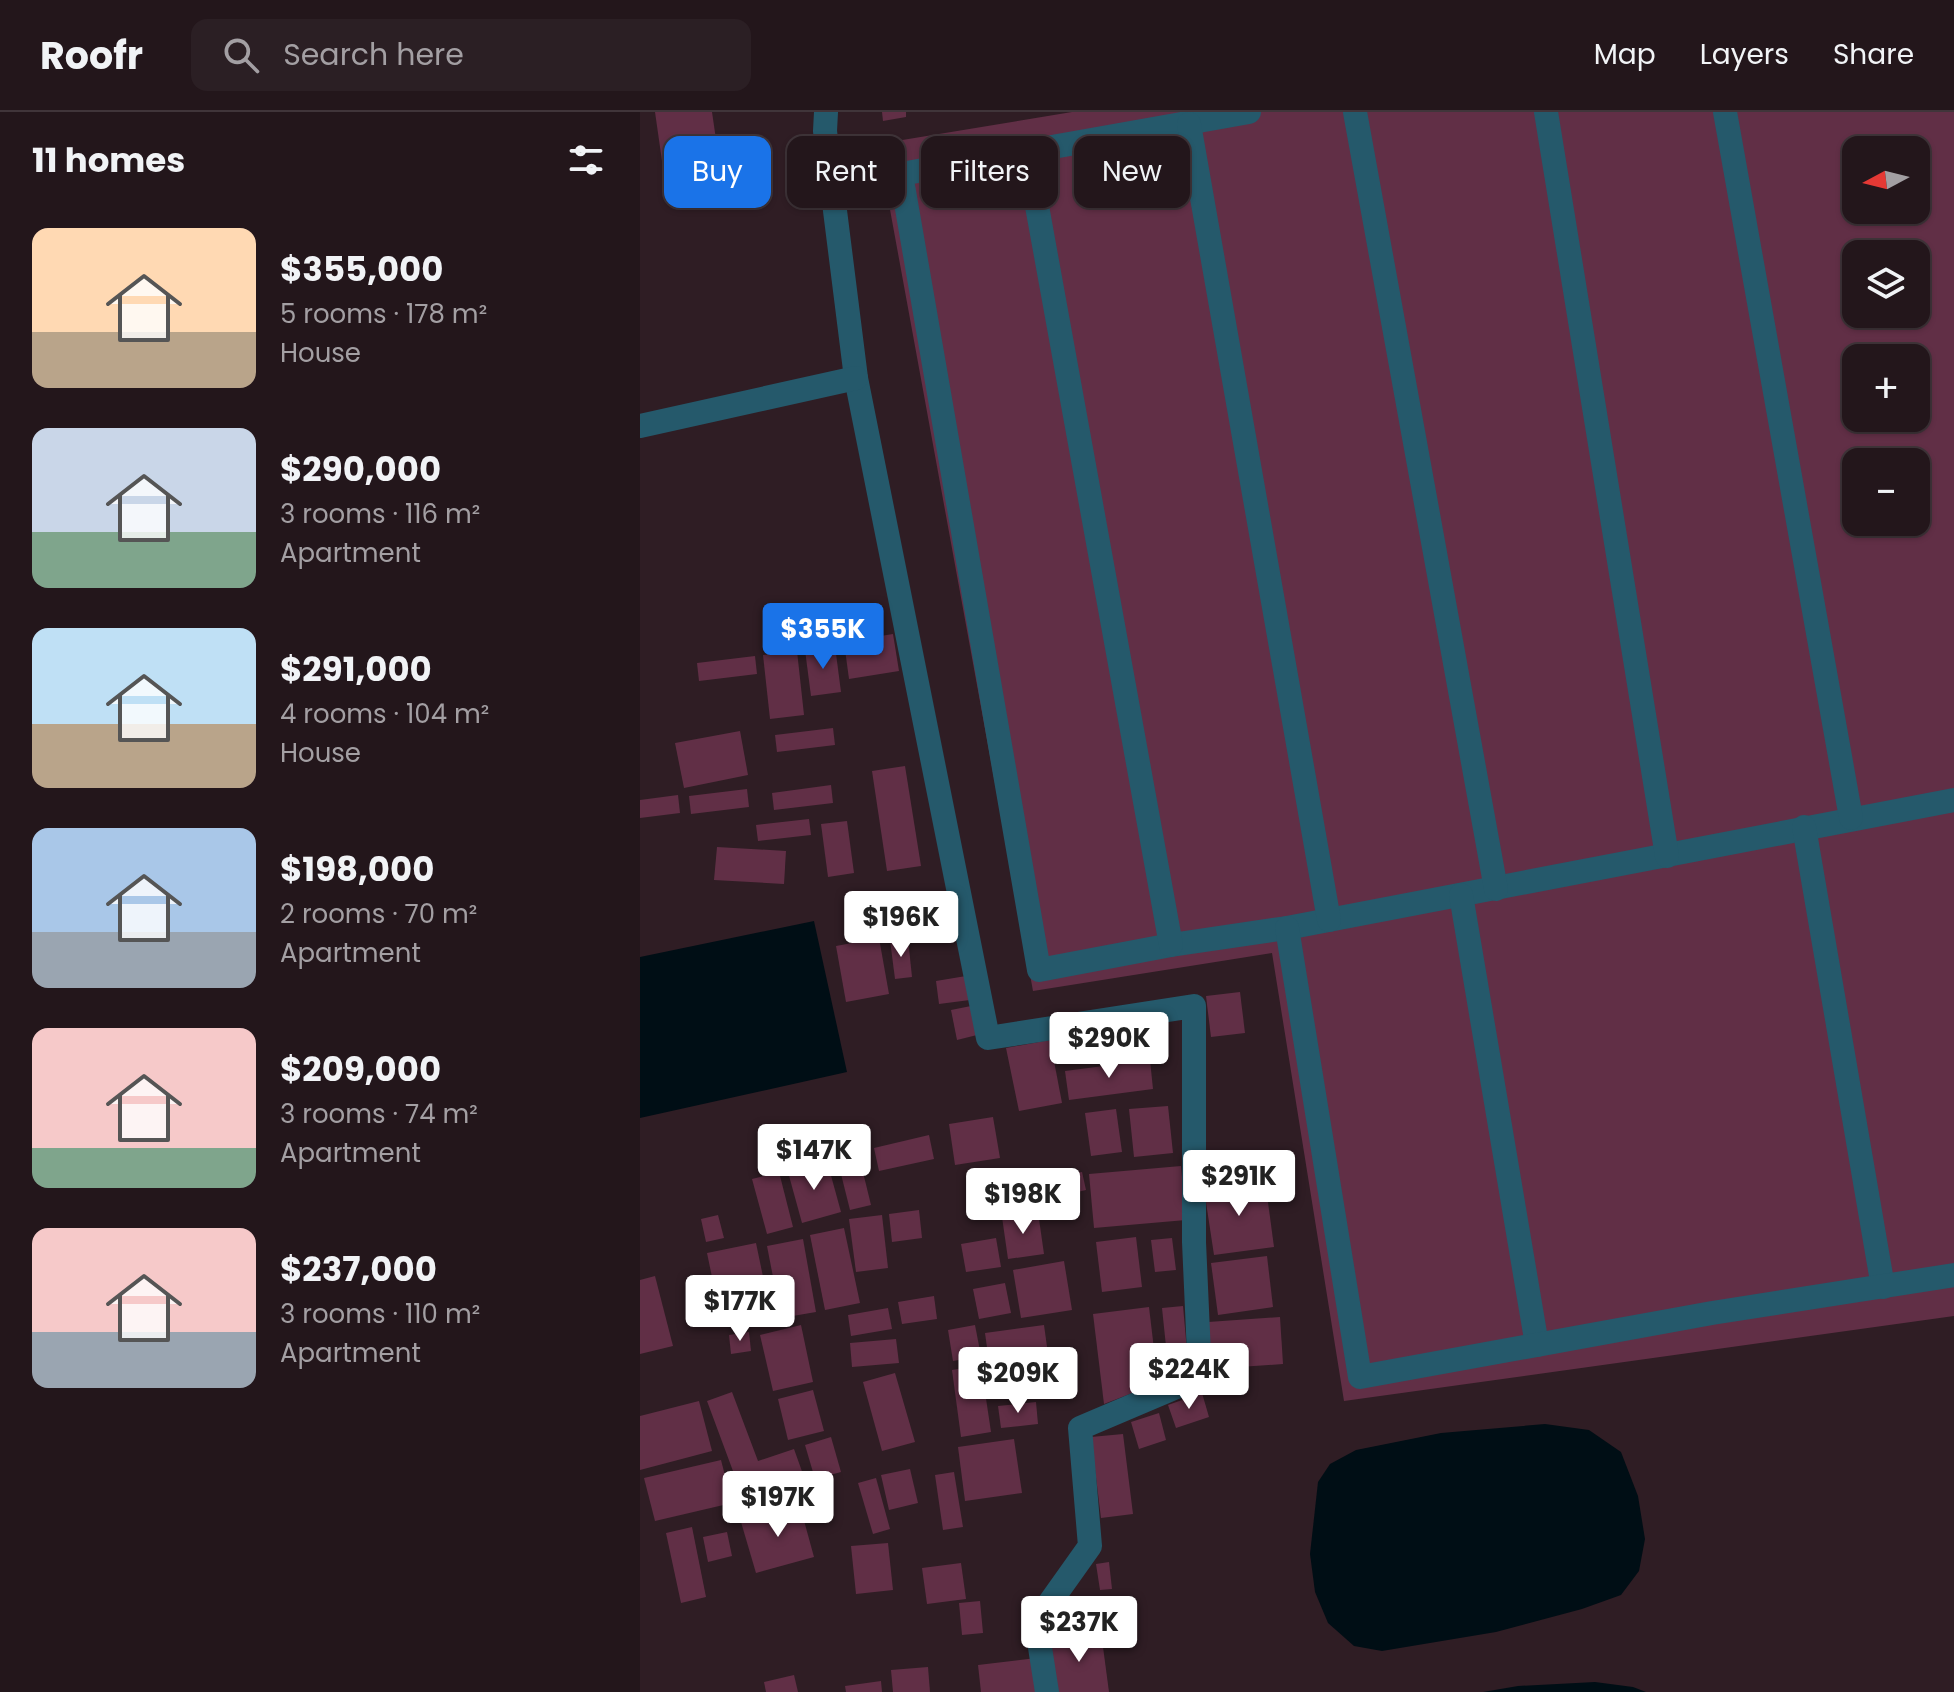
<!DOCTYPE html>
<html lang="en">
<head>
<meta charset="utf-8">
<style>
  body { margin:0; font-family:Poppins,sans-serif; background:#2b1f24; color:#f1f3f6; height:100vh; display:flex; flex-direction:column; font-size:30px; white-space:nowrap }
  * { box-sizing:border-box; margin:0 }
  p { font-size:26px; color:#a39fa3 }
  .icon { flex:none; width:44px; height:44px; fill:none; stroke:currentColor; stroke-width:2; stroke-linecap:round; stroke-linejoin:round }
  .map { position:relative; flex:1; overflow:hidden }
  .drawer { display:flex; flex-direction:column; background:#23161b; width:640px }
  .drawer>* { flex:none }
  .guide { position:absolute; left:24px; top:24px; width:760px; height:72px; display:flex; gap:16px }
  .needle { width:52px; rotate:263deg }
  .tools { position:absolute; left:1202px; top:24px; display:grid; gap:16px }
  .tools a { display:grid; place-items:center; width:88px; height:88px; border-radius:16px; background:#23161b; box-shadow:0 2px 6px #0004,0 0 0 2px #40353a; font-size:40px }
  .price { position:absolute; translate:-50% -68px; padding:0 18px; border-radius:8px; background:#fff; color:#222; font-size:26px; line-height:52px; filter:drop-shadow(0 2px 4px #0008) }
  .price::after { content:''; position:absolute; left:50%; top:48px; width:24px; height:18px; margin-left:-12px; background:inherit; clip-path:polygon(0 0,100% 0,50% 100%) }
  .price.current { background:#1a73e8; color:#fff }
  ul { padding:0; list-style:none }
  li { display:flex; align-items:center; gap:24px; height:200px; padding:0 32px }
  li span { display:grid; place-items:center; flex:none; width:224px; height:160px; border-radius:16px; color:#555 }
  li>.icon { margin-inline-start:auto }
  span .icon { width:96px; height:96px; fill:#fffc; stroke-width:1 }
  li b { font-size:34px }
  h2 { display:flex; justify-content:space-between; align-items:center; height:96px; padding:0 32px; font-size:34px }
  .pill { padding:0 28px; border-radius:16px; background:#23161b; box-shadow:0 2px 6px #0004,0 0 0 2px #40353a; font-size:28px; line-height:72px }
  .pill.current { background:#1a73e8; color:#fff }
  header { display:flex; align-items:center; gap:48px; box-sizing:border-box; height:112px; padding:0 40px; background:#23161b; border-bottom:2px solid #40353a }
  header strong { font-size:38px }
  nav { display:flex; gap:44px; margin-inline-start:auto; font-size:28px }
  .search { width:560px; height:72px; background:#2b1f24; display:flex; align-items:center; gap:20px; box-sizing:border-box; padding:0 28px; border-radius:16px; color:#a39fa3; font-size:30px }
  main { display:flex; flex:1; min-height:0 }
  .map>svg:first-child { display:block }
  .water { fill:#000e15 }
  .building { fill:#612f46; fill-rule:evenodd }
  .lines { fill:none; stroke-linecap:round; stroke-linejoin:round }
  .minor { stroke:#25596b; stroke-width:24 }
</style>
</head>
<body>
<header>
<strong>Roofr</strong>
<div class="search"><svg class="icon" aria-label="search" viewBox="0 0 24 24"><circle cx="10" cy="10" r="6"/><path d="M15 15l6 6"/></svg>Search here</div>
<nav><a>Map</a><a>Layers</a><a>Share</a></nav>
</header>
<main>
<section class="drawer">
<h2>11 homes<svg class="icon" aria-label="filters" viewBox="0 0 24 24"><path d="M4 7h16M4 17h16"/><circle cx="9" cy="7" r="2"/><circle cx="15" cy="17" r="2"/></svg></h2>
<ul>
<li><span style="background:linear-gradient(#ffd9b3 65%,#b9a48a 0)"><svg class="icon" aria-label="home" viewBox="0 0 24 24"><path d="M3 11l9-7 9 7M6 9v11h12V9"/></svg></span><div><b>$355,000</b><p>5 rooms · 178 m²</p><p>House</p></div></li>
<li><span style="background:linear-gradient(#c9d6e8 65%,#7fa58c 0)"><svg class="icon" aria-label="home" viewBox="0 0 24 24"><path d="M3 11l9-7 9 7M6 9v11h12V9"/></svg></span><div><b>$290,000</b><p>3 rooms · 116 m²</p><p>Apartment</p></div></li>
<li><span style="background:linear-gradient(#bfe0f5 60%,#b9a48a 0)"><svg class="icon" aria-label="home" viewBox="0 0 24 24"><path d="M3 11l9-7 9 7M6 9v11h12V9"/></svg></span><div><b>$291,000</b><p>4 rooms · 104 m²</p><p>House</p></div></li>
<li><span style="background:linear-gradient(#a9c7e8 65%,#9aa5b1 0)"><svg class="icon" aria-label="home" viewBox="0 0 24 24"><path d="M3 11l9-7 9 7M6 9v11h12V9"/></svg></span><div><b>$198,000</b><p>2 rooms · 70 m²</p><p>Apartment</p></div></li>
<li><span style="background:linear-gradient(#f6c9c9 75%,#7fa58c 0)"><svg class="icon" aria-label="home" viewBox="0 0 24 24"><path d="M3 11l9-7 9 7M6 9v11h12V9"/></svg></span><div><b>$209,000</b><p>3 rooms · 74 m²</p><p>Apartment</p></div></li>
<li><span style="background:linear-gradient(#f6c9c9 65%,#9aa5b1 0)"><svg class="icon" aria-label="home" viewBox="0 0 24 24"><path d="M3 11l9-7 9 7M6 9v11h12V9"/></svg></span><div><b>$237,000</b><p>3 rooms · 110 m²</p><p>Apartment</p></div></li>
</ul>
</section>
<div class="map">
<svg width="1314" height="1580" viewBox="0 0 1314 1580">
  <rect width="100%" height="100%" fill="#2f1d24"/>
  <g class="water">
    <path d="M 174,809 L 207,960 L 0,1006 L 0,845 Z"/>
    <path d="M 905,1312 L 949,1318 L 981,1340 L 998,1384 L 1005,1427 L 999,1459 L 981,1483 L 942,1497 L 856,1520 L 742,1539 L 714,1534 L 688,1511 L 675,1480 L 670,1442 L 678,1370 L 690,1352 L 716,1338 L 801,1321 Z"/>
    <path d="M 955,1570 L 993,1575 L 1006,1580 L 843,1580 L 878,1574 Z"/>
  </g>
  <g class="building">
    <path d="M 15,0 L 72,0 L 78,41 L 22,49 Z"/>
    <path d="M 242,0 L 266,0 L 266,5 L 243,9 Z"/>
    <path d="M 432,0 L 1314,0 L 1314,1204 L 704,1289 L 632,841 L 393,879 L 238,32 ZM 1216,38 L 1276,38 L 1276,98 L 1216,98 ZM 1216,142 L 1276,142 L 1276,202 L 1216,202 ZM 1216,246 L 1276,246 L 1276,306 L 1216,306 ZM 1216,350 L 1276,350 L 1276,410 L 1216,410 Z"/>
    <path d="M 190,495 L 209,495 L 209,522 L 191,522 Z"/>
    <path d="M 253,522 L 259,559 L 209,567 L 204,530 Z"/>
    <path d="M 195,534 L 201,580 L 171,584 L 165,538 Z"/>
    <path d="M 157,539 L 164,603 L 130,607 L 123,543 Z"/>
    <path d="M 115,544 L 117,562 L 59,569 L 57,551 Z"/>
    <path d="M 193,616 L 195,633 L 137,640 L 135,623 Z"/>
    <path d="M 100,619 L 108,663 L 44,676 L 35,631 Z"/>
    <path d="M 265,654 L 281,754 L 247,759 L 232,659 Z"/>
    <path d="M 191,673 L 193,691 L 134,698 L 132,681 Z"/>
    <path d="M 107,677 L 109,695 L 51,702 L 49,684 Z"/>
    <path d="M 38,683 L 40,701 L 0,706 L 0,688 Z"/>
    <path d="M 169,707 L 171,723 L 118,729 L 116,713 Z"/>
    <path d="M 207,709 L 214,761 L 188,765 L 181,712 Z"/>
    <path d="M 77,735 L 146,739 L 144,772 L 74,768 Z"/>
    <path d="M 239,826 L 249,882 L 206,890 L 196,834 Z"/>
    <path d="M 268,827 L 272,865 L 255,867 L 250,828 Z"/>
    <path d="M 326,864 L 330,888 L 299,892 L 296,869 Z"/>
    <path d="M 600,880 L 605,921 L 571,925 L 566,884 Z"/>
    <path d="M 331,894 L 337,923 L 317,928 L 311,898 Z"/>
    <path d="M 499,919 L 502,940 L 424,950 L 422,929 Z"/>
    <path d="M 410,928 L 422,991 L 379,999 L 366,936 Z"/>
    <path d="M 510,948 L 513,977 L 429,988 L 425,959 Z"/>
    <path d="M 528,994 L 533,1041 L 494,1045 L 489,997 Z"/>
    <path d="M 476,997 L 482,1040 L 451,1044 L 445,1001 Z"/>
    <path d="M 353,1005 L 360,1046 L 315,1053 L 309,1012 Z"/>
    <path d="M 289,1023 L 294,1047 L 239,1059 L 234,1036 Z"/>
    <path d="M 220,1048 L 231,1093 L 210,1098 L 199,1054 Z"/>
    <path d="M 187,1049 L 201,1100 L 162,1111 L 148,1060 Z"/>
    <path d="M 541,1054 L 546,1108 L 454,1116 L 449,1062 Z"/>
    <path d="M 139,1060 L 153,1115 L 127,1122 L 112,1067 Z"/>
    <path d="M 442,1060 L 446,1078 L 429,1082 L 426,1063 Z"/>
    <path d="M 381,1061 L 386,1094 L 351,1099 L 346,1066 Z"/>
    <path d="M 413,1063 L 416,1081 L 397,1083 L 394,1067 Z"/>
    <path d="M 625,1068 L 634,1135 L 574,1143 L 564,1077 Z"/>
    <path d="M 279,1098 L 282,1126 L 252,1130 L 249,1102 Z"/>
    <path d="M 398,1100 L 404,1142 L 368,1147 L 362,1105 Z"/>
    <path d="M 78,1103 L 84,1126 L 66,1130 L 61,1107 Z"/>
    <path d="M 242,1103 L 248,1156 L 216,1160 L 209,1107 Z"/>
    <path d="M 204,1116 L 220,1191 L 185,1198 L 170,1123 Z"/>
    <path d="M 496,1125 L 502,1175 L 462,1180 L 456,1130 Z"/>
    <path d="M 356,1126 L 361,1155 L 326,1160 L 321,1132 Z"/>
    <path d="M 532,1126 L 536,1158 L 515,1160 L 511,1128 Z"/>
    <path d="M 163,1127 L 176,1200 L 141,1206 L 127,1134 Z"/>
    <path d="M 116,1131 L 131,1203 L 82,1213 L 67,1141 Z"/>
    <path d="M 627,1144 L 633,1195 L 578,1203 L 571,1151 Z"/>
    <path d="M 424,1149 L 432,1198 L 381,1206 L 373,1158 Z"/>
    <path d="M 15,1164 L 33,1234 L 0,1242 L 0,1168 Z"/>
    <path d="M 365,1171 L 371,1201 L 339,1207 L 333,1177 Z"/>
    <path d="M 294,1184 L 297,1207 L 262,1212 L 258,1190 Z"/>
    <path d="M 543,1194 L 549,1261 L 529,1263 L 522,1196 Z"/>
    <path d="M 509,1195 L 518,1271 L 464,1292 L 453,1202 Z"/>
    <path d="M 248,1196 L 252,1217 L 211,1224 L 208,1203 Z"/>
    <path d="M 640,1205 L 643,1252 L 571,1257 L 568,1210 Z"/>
    <path d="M 161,1213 L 173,1270 L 133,1279 L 120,1223 Z"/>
    <path d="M 335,1213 L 341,1244 L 313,1249 L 308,1218 Z"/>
    <path d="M 404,1213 L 413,1278 L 354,1286 L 345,1221 Z"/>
    <path d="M 109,1220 L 111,1239 L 91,1242 L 89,1223 Z"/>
    <path d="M 256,1227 L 259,1251 L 212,1255 L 210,1231 Z"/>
    <path d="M 341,1253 L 351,1320 L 321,1325 L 312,1258 Z"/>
    <path d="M 255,1261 L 275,1330 L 242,1339 L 223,1270 Z"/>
    <path d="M 173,1278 L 184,1319 L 148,1328 L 138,1287 Z"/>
    <path d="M 92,1280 L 118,1349 L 154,1337 L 164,1365 L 103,1386 L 67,1289 Z"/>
    <path d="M 562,1281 L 569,1305 L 536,1316 L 528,1293 Z"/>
    <path d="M 59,1289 L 72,1339 L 0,1358 L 0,1304 Z"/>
    <path d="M 396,1290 L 398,1312 L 361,1316 L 358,1294 Z"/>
    <path d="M 519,1301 L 526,1328 L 499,1337 L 491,1310 Z"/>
    <path d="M 483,1322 L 493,1402 L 461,1406 L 451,1325 Z"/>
    <path d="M 191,1325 L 201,1360 L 175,1367 L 165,1333 Z"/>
    <path d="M 374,1327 L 382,1381 L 325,1389 L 318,1335 Z"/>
    <path d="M 81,1348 L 92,1391 L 15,1409 L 4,1366 Z"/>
    <path d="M 270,1357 L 278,1391 L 249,1398 L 241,1363 Z"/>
    <path d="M 314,1360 L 323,1415 L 303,1418 L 295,1363 Z"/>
    <path d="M 236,1366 L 250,1417 L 233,1422 L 218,1371 Z"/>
    <path d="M 160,1394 L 174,1445 L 116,1461 L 101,1410 Z"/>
    <path d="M 52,1415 L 66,1485 L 41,1491 L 26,1421 Z"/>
    <path d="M 87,1420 L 92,1444 L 68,1450 L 63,1425 Z"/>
    <path d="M 248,1431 L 253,1478 L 216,1482 L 211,1434 Z"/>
    <path d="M 469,1450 L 472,1477 L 460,1478 L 456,1452 Z"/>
    <path d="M 321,1451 L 326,1487 L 287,1492 L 282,1456 Z"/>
    <path d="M 451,1487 L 454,1515 L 422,1520 L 417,1493 Z"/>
    <path d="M 340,1489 L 343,1521 L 322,1523 L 319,1491 Z"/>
    <path d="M 461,1520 L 469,1580 L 416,1580 L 409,1527 Z"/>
    <path d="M 396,1546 L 400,1580 L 341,1580 L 338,1553 Z"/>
    <path d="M 288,1555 L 290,1580 L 253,1580 L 251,1558 Z"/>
    <path d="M 154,1563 L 158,1580 L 126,1580 L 124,1570 Z"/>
    <path d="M 241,1569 L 242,1580 L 206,1580 L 205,1574 Z"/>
  </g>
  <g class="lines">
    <g class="minor">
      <path d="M 186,0 L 185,19 L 216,266 L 348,926 L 554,894 L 554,1130 L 560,1265 L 440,1316 L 450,1434 L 396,1510 L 407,1580"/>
      <path d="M 609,0 L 261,62 L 399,858 L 531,833 L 647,816 L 1314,688"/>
      <path d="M 715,0 L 856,777"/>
      <path d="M 906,0 L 1027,744"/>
      <path d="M 1085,0 L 1211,706"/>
      <path d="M 549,12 L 689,808"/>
      <path d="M 387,39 L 531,833"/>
      <path d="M 0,314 L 216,266"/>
      <path d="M 1164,715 L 1243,1175"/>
      <path d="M 821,783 L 897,1233"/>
      <path d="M 647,816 L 720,1265 L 1072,1201 L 1314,1163"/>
    </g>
  </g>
</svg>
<div class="tools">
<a><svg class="needle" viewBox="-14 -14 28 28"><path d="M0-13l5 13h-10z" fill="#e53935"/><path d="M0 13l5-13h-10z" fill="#a39fa3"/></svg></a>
<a><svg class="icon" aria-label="layers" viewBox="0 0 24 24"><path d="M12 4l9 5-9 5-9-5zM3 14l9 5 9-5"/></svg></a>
<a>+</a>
<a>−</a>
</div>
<b class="price current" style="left:183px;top:559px">$355K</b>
<b class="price" style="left:261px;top:847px">$196K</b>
<b class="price" style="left:469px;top:968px">$290K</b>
<b class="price" style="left:174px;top:1080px">$147K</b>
<b class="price" style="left:599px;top:1106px">$291K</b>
<b class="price" style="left:383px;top:1124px">$198K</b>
<b class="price" style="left:100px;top:1231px">$177K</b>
<b class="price" style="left:549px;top:1299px">$224K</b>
<b class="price" style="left:378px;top:1303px">$209K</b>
<b class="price" style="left:138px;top:1427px">$197K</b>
<b class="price" style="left:439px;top:1552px">$237K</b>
<div class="guide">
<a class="pill current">Buy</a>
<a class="pill">Rent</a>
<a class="pill">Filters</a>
<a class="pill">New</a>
</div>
</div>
</main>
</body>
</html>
